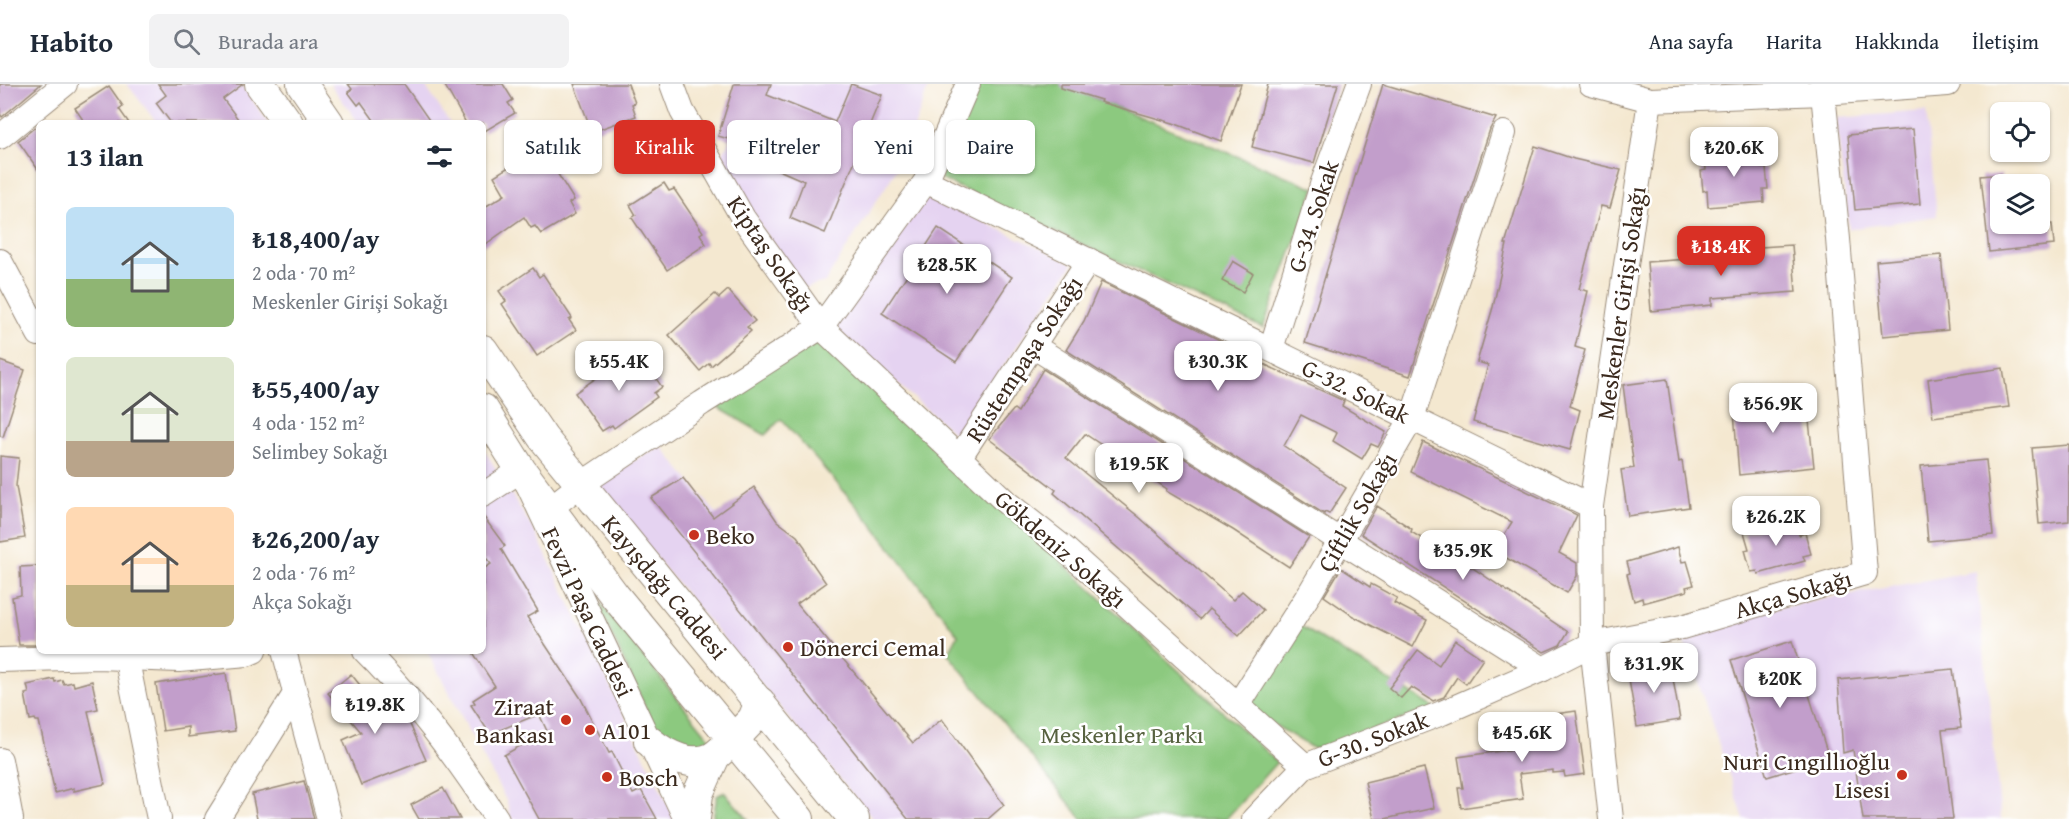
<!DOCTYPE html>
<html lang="tr">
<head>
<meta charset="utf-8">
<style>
  body { margin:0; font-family:"Gentium Book Plus",serif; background:#f2f2f3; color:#1f2937; height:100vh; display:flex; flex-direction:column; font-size:22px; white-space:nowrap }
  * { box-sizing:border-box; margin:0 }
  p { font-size:20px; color:#747a83 }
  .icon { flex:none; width:33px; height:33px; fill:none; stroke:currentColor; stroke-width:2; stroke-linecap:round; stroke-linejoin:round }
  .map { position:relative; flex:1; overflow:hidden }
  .details { position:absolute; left:36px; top:36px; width:450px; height:534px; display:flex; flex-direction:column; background:#fff; border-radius:9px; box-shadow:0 2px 4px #0004 }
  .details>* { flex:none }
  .guide { position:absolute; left:504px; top:36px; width:570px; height:54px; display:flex; gap:12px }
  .buttons { position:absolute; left:1990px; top:18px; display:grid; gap:12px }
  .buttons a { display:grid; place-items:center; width:60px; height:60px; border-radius:9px; background:#fff; box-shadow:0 2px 4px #0004; font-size:30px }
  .price { position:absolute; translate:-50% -51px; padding:0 14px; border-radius:12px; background:#fff; color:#222; font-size:20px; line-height:39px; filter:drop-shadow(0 2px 3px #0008) }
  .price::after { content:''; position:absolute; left:50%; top:36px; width:18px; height:14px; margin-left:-9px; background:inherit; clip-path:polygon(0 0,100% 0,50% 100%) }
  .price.selected { background:#d93025; color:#fff }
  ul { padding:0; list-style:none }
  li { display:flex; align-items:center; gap:18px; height:150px; padding:0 30px }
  li span { display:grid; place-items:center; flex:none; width:168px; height:120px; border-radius:9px; color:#555 }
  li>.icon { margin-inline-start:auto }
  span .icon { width:72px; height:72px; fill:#fffc; stroke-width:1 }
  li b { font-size:26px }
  h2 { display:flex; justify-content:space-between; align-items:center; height:72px; padding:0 30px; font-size:26px }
  .pill { padding:0 21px; border-radius:9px; background:#fff; box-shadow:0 2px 4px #0004; font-size:21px; line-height:54px }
  .pill.selected { background:#d93025; color:#fff }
  header { display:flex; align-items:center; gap:36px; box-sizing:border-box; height:84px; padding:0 30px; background:#fff; border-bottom:2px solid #e0e1e3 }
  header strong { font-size:28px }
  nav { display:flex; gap:33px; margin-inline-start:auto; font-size:21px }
  .search { width:420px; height:54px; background:#f2f2f3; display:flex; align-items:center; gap:15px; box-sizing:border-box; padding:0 21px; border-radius:9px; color:#747a83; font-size:22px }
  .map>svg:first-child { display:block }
  .built { fill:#e5d3f1 }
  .green { fill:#8cc97f; stroke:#647a4e; stroke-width:1.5 }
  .building { fill:#c29ecb }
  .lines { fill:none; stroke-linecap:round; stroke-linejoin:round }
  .minor-casing { stroke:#988977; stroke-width:26 }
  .major-casing { stroke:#988977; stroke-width:32 }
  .minor { stroke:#fff; stroke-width:24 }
  .major { stroke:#fff; stroke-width:30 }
  .poi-dot { fill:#c8321e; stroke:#fff; stroke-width:2 }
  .labels { text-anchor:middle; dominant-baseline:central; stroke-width:5; stroke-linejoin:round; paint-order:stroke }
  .street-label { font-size:24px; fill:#3b2a1e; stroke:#fff }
  .poi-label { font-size:24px; fill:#3b2a1e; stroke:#fff; text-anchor:start }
  .park-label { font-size:24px; fill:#576240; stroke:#fff }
</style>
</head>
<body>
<header>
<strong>Habito</strong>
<div class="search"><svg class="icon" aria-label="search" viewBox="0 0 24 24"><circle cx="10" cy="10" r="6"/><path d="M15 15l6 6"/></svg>Burada ara</div>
<nav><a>Ana sayfa</a><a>Harita</a><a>Hakkında</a><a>İletişim</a></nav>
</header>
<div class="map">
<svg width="2069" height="735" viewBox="0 0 2069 735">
  <rect width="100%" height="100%" fill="#fff"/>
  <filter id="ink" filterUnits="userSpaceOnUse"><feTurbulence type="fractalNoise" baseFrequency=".0167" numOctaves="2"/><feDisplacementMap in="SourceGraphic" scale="12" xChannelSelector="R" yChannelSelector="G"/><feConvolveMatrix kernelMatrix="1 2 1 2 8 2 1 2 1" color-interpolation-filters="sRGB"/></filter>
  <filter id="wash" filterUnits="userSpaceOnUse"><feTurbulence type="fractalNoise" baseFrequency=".008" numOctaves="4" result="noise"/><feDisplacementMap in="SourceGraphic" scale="24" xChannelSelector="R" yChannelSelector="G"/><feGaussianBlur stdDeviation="1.35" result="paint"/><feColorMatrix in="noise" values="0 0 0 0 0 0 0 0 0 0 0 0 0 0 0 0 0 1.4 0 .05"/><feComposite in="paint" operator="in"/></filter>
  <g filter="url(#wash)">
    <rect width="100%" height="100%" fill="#f4e8d0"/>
    <g class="built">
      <path d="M 127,0 L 241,0 L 268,39 L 157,39 Z"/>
      <path d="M 330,0 L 424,0 L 450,39 L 359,39 Z"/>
      <path d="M 758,0 L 929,0 L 904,74 L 825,198 L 803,204 L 718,79 Z"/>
      <path d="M 1926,27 L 1937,132 L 1849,145 L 1836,34 Z"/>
      <path d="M 928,111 L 1073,180 L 956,351 L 832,242 Z"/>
      <path d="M 661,362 L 967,735 L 873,735 L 594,399 Z"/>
      <path d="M 483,364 L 537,452 L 675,735 L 511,735 L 507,718 L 427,567 L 483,567 Z"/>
      <path d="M 1976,487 L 2001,735 L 1744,735 L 1679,542 Z"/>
    </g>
    <g class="green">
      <path d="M 978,0 L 1060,0 L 1315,104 L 1263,244 L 939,94 Z"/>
      <path d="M 814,248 L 1277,678 L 1226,735 L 1082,735 L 948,570 L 958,551 L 868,435 L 781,335 L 765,351 L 717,323 Z"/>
      <path d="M 593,510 L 715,661 L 685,666 L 660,656 Z"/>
      <path d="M 1297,540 L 1435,624 L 1314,665 L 1230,614 Z"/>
      <path d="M 724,708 L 748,735 L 713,735 L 717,712 Z"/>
    </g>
    <g id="blocks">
      <g class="building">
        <path d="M 0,0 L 41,0 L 2,33 L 0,30 Z"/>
        <path d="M 158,0 L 243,0 L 223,15 L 241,39 L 171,39 L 156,19 L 166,11 Z"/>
        <path d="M 348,0 L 404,0 L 431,39 L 376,39 L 361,18 L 358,21 L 348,8 L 352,5 Z"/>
        <path d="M 444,0 L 503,0 L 513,16 L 508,19 L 515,29 L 483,48 L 483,39 L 466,39 Z"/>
        <path d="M 574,0 L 628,0 L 635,19 L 632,20 L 636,32 L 592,48 Z"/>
        <path d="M 734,0 L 771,0 L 767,11 L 835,38 L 851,0 L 882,11 L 825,149 L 790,134 L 804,97 L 765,80 L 770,67 L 718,52 Z"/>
        <path d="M 1061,0 L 1241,0 L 1221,57 L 1173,39 L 1100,18 L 1101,16 L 1061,4 Z"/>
        <path d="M 1268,0 L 1338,0 L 1314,79 L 1252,63 Z"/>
        <path d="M 1383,0 L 1496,34 L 1490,45 L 1410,292 L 1305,259 Z"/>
        <path d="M 109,2 L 123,22 L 119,25 L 129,39 L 85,39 L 75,24 Z"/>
        <path d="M 39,40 L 39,87 L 18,57 Z"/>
        <path d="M 1913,45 L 1920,120 L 1855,126 L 1848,51 Z"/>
        <path d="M 1535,62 L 1574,75 L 1621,86 L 1610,124 L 1601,122 L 1579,205 L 1588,207 L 1575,263 L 1585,266 L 1570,322 L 1580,326 L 1570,366 L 1473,338 L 1488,281 L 1477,278 L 1493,223 L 1507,160 L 1505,160 Z"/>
        <path d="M 541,63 L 574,116 L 569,119 L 575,130 L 541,150 L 535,142 L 531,144 L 524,133 L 483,162 L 483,124 L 505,111 L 494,92 Z"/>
        <path d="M 1759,65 L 1761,84 L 1766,84 L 1768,105 L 1763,105 L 1764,118 L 1708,123 L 1707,106 L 1703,107 L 1701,87 L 1706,86 L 1704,68 Z"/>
        <path d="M 2001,90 L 2001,140 L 2052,140 L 2054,161 L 1989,168 L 1981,92 Z"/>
        <path d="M 664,99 L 669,107 L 674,105 L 703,148 L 700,150 L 706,160 L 667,186 L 632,134 L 636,131 L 630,121 Z"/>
        <path d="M 938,144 L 1012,193 L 956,278 L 882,229 Z"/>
        <path d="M 1792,161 L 1796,208 L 1712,214 L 1712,221 L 1651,227 L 1647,178 L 1731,172 L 1730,165 Z"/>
        <path d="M 1941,171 L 1948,246 L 1883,252 L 1876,177 Z"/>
        <path d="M 1233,177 L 1253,189 L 1243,208 L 1222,197 Z"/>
        <path d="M 533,184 L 539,193 L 543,190 L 572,234 L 569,236 L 576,246 L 537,272 L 502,220 L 506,217 L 499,207 Z"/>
        <path d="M 1101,198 L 1234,263 L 1233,266 L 1344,317 L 1342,322 L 1386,348 L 1378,363 L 1371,360 L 1362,375 L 1333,357 L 1337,349 L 1301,331 L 1284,362 L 1346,404 L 1329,430 L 1325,428 L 1324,430 L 1066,266 L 1084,237 Z"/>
        <path d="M 728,206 L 755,237 L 747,243 L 751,247 L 711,282 L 709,279 L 700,287 L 669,251 L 715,210 L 719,214 Z"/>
        <path d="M 639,270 L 662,303 L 654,309 L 657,313 L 614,344 L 612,341 L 602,347 L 575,309 L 626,273 L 629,277 Z"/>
        <path d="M 0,277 L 25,286 L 3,353 L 0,352 Z"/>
        <path d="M 2003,284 L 2009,323 L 1933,333 L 1928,295 Z"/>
        <path d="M 1043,285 L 1309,453 L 1289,483 L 1233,446 L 1166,407 L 1167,405 L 1085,350 L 1066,374 L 1139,433 L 1233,516 L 1242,507 L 1263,526 L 1239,552 L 1209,525 L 1200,535 L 1054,409 L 1056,406 L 989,355 L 1014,325 L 1018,328 Z"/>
        <path d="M 1667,295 L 1679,378 L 1682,377 L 1689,423 L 1628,432 L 1621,386 L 1634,384 L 1623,301 Z"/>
        <path d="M 1806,309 L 1814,383 L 1739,391 L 1733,316 Z"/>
        <path d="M 1423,358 L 1577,431 L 1559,469 L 1577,479 L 1577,492 L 1567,509 L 1494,467 L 1512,438 L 1411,388 Z"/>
        <path d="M 2069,361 L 2069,437 L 2039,440 L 2032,364 Z"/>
        <path d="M 0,372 L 19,374 L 16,402 L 25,454 L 0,458 Z"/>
        <path d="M 1986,376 L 1993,451 L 1928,457 L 1921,382 Z"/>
        <path d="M 683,394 L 713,433 L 754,403 L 777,437 L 797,452 L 805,463 L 808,473 L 826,499 L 797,520 L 913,659 L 942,635 L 1004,721 L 988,735 L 908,735 L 651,414 Z"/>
        <path d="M 1377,422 L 1412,445 L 1411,448 L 1443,467 L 1444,465 L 1462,474 L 1461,476 L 1568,548 L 1560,561 L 1544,568 L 1361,450 Z"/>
        <path d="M 483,432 L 505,462 L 501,465 L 538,527 L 527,533 L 580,613 L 609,669 L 612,668 L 633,710 L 641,706 L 657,735 L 539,735 L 504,671 L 547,647 L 539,630 L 490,650 L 471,621 L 475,619 L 473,616 L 495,602 L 472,567 L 483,567 L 483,485 L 491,480 L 487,475 L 483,478 Z"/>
        <path d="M 1795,435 L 1799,451 L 1805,449 L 1811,470 L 1803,472 L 1805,477 L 1758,490 L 1757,487 L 1751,488 L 1745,466 L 1749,465 L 1744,448 Z"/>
        <path d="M 1678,463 L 1682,478 L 1687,477 L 1694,501 L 1686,503 L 1687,507 L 1643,519 L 1642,514 L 1634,517 L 1627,490 L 1630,489 L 1627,478 Z"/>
        <path d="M 39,482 L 39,561 L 19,561 L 12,513 L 21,511 L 20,483 Z"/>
        <path d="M 1341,484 L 1370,503 L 1371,500 L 1397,514 L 1394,519 L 1427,536 L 1413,563 L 1353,532 L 1324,512 Z"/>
        <path d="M 1455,556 L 1483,575 L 1466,600 L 1457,593 L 1444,613 L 1433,617 L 1411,603 L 1401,614 L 1389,604 L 1418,566 L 1439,581 Z"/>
        <path d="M 1792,557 L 1829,674 L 1767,693 L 1731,576 Z"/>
        <path d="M 1670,577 L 1680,636 L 1637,643 L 1627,584 Z"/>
        <path d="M 1953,585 L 1961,644 L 1942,646 L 1953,735 L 1863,735 L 1853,666 L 1843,669 L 1838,596 Z"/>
        <path d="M 226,589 L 235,647 L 188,653 L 188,643 L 163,647 L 156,600 Z"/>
        <path d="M 351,590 L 389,637 L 403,630 L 408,636 L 426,676 L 361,701 L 343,656 L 361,648 L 328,609 Z"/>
        <path d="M 54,595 L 55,598 L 62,596 L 64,600 L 73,598 L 74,602 L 92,597 L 98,625 L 88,627 L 105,700 L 74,707 L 74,704 L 55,709 L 39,637 L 36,637 L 35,635 L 30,636 L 25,610 L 29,609 L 27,601 Z"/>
        <path d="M 1576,627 L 1585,690 L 1565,693 L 1564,688 L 1553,689 L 1553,686 L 1519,690 L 1523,715 L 1461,724 L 1458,704 L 1463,704 L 1458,673 L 1537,662 L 1534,641 L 1548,639 L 1548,636 L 1556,635 L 1555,630 Z"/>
        <path d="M 1424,684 L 1434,724 L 1385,735 L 1374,735 L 1365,698 Z"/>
        <path d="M 304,697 L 314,735 L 257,735 L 252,710 Z"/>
        <path d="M 443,704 L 460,735 L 419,735 L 411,721 Z"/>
      </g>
    </g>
  </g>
  <g filter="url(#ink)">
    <use href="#blocks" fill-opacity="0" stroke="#988977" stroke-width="1.5"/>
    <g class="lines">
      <g class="minor-casing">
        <g id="minor">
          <path d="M 672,0 L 682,27 L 743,134 L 821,243 L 1007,419 L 1064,464 L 1305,682"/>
          <path d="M 1591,0 L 1650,16 L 1823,9 L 1948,0"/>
          <path d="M 0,53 L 65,0"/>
          <path d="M 926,97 L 1591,422"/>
          <path d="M 0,177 L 39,250"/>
          <path d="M 1033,262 L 1543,585"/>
          <path d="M 1271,265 L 1322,101 L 1359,0"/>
          <path d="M 959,374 L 1089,176"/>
          <path d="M 483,411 L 521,386 L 686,735"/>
          <path d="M 549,425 L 580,401 L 702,319 L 821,243 L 926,97 L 968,0"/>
          <path d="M 125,567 L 159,735"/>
          <path d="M 284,567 L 329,735"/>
          <path d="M 365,567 C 416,618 458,675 497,735"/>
          <path d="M 0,576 L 97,573 L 179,576 L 247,570 L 254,567"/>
          <path d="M 1238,621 L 1311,507 L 1412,334 L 1504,49"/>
          <path d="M 0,676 L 11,735"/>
          <path d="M 217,735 L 295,610"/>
          <path d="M 1254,735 L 1305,682 L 1442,629 L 1543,585 L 1592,560 L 1682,543 L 1865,489 L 1838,155 L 1822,0"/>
          <path d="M 1611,735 L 1592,560 L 1591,422 L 1650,16"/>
        </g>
      </g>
      <g class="major-casing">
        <g id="major">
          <path d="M 260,0 L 288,39"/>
          <path d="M 302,0 L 329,39"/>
          <path d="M 483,266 L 543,354 L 854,735"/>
          <path d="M 483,325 L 521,386 L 615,512 L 799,735"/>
          <path d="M 649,657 C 667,672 693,685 715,672"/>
          <path d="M 695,735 L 698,710 L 715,672 L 733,656 L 753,635 L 760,618"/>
        </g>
      </g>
      <use href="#minor" class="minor"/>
      <use href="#major" class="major"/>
    </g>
  </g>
  <g class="poi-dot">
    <circle cx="694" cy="451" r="6"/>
    <circle cx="788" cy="563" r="6"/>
    <circle cx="566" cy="636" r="6"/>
    <circle cx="590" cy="646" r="6"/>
    <circle cx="1902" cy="691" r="6"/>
    <circle cx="607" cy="693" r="6"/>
  </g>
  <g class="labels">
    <g class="street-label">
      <text transform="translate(1313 132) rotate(-72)">G-34. Sokak</text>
      <text transform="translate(771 170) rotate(56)">Kiptaş Sokağı</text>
      <text transform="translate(1621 219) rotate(-82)">Meskenler Girişi Sokağı</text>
      <text transform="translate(1024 275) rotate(-57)">Rüstempaşa Sokağı</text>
      <text transform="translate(1356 307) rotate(26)">G-32. Sokak</text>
      <text transform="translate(1357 428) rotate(-60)">Çiftlik Sokağı</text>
      <text transform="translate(1061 465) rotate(41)">Gökdeniz Sokağı</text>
      <text transform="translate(665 503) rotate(50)">Kayışdağı Caddesi</text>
      <text transform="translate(1793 510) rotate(-16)">Akça Sokağı</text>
      <text transform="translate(588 528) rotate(65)">Fevzi Paşa Caddesi</text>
      <text transform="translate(1373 655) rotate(-21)">G-30. Sokak</text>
    </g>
    <g class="poi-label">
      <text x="706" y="451">Beko</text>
      <text x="800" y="563">Dönerci Cemal</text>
      <text x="554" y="622" text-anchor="end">Ziraat<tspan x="554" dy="28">Bankası</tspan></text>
      <text x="602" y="646">A101</text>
      <text x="1890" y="677" text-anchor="end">Nuri Cıngıllıoğlu<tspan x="1890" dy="28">Lisesi</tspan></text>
      <text x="619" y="693">Bosch</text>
    </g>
    <g class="park-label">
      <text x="1122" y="650">Meskenler Parkı</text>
    </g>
  </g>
</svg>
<div class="buttons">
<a><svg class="icon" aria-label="locate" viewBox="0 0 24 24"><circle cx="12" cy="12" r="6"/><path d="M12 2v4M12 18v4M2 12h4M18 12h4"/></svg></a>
<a><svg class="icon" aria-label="layers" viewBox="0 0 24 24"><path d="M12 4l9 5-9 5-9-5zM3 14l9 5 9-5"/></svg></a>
</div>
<b class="price" style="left:1734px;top:94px">₺20.6K</b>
<b class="price selected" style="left:1721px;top:193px">₺18.4K</b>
<b class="price" style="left:947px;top:211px">₺28.5K</b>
<b class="price" style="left:619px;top:308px">₺55.4K</b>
<b class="price" style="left:1218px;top:308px">₺30.3K</b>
<b class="price" style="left:1773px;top:350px">₺56.9K</b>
<b class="price" style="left:1139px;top:410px">₺19.5K</b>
<b class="price" style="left:1776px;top:463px">₺26.2K</b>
<b class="price" style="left:1463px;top:497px">₺35.9K</b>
<b class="price" style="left:1654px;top:610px">₺31.9K</b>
<b class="price" style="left:1780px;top:625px">₺20K</b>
<b class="price" style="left:375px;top:651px">₺19.8K</b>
<b class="price" style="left:1522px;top:679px">₺45.6K</b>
<div class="guide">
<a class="pill">Satılık</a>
<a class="pill selected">Kiralık</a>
<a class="pill">Filtreler</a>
<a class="pill">Yeni</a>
<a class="pill">Daire</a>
</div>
<section class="details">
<h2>13 ilan<svg class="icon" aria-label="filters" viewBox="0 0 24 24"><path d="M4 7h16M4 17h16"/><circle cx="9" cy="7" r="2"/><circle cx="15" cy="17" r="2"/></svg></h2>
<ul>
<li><span style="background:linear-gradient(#bfe0f5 60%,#8fb573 0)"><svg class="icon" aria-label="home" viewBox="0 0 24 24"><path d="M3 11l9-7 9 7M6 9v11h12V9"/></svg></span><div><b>₺18,400/ay</b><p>2 oda · 70 m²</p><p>Meskenler Girişi Sokağı</p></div></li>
<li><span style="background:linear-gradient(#dfe7d0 70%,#b9a48a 0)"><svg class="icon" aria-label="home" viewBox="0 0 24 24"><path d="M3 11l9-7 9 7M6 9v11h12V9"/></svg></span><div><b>₺55,400/ay</b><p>4 oda · 152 m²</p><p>Selimbey Sokağı</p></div></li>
<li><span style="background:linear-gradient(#ffd9b3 65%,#c2b280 0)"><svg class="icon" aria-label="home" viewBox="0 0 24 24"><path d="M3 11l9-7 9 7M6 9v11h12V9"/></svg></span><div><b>₺26,200/ay</b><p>2 oda · 76 m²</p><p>Akça Sokağı</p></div></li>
</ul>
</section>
</div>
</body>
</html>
